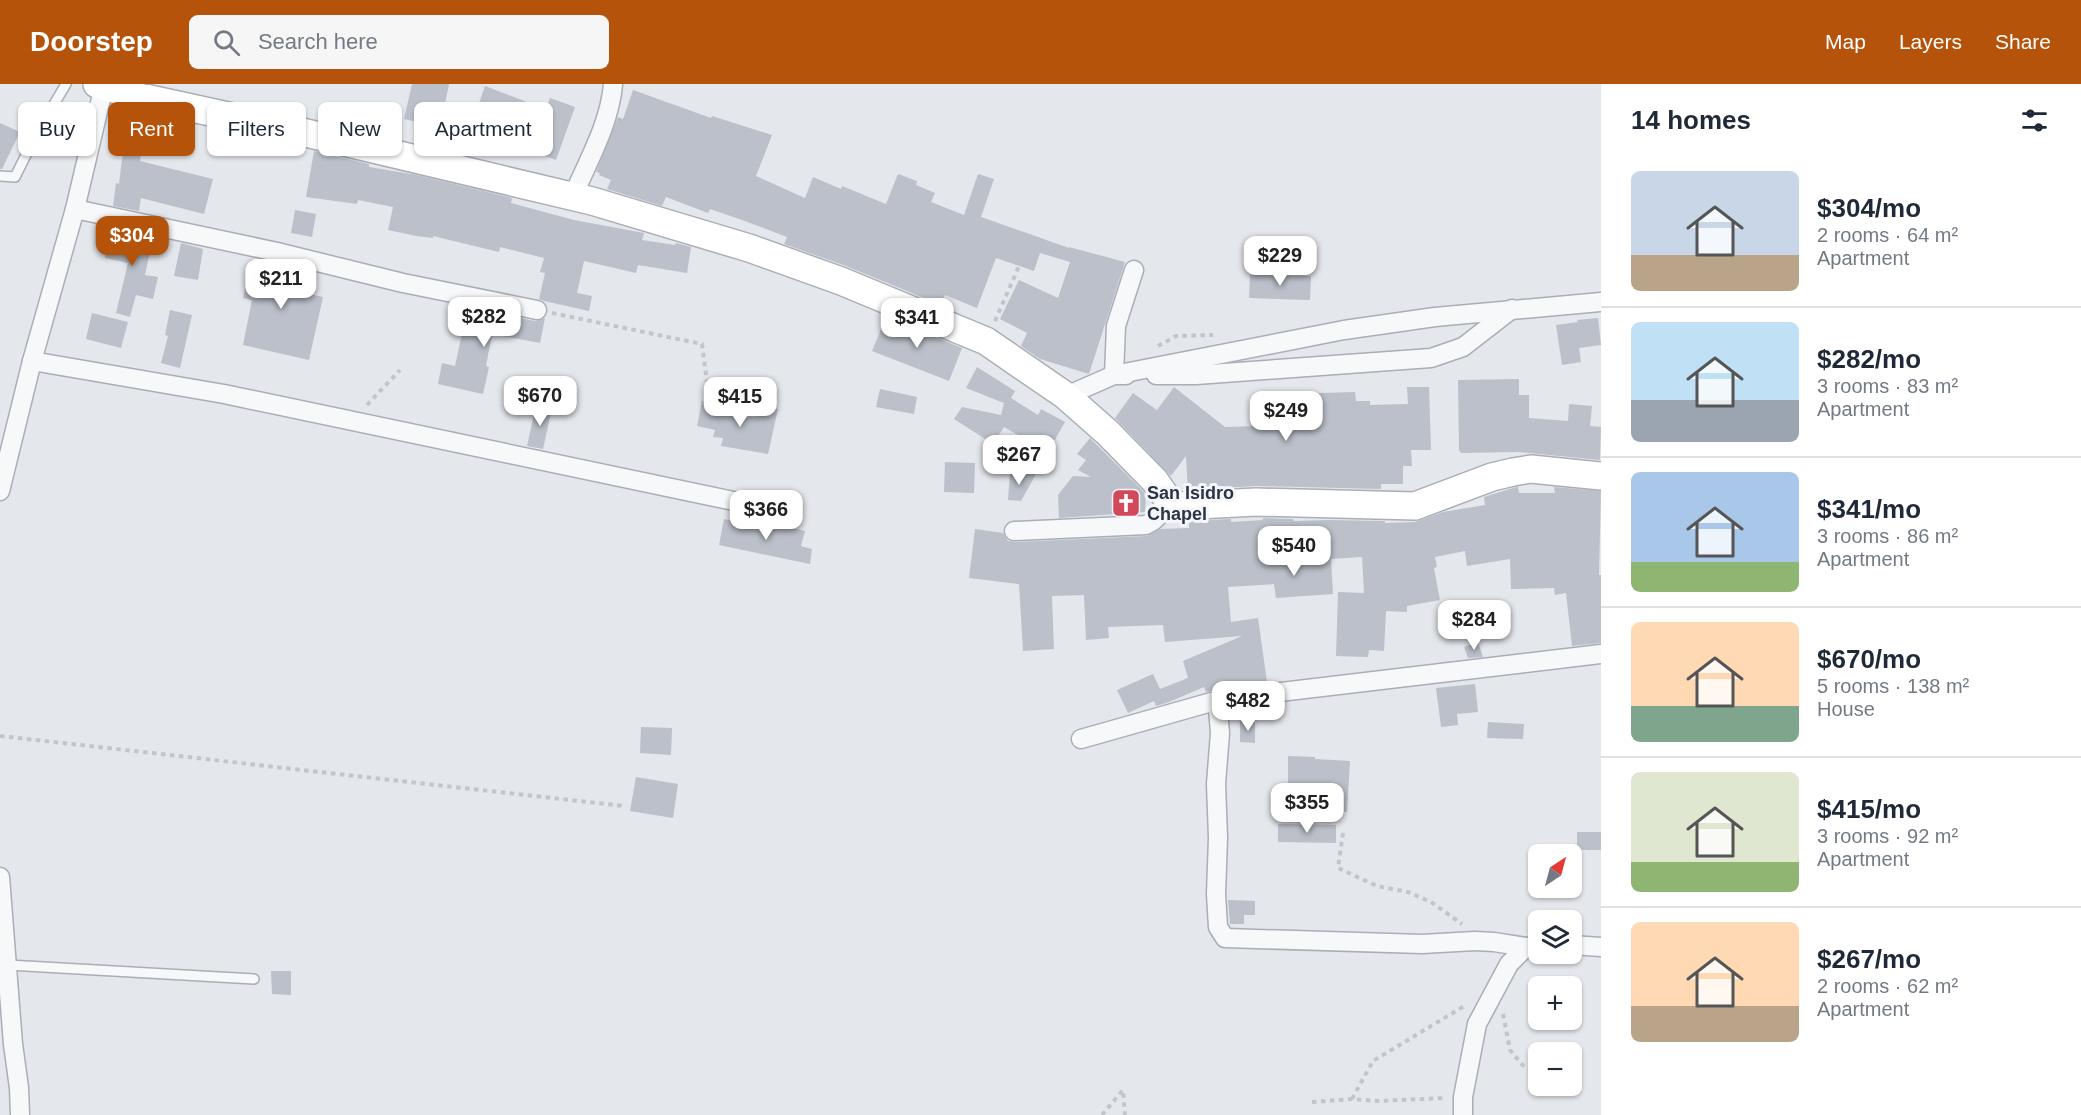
<!DOCTYPE html>
<html lang="en">
<head>
<meta charset="utf-8">
<style>
  body { margin:0; font-family:Arial,sans-serif; background:#f6f6f7; color:#1f2937; height:100vh; display:flex; flex-direction:column; font-size:22px; white-space:nowrap }
  * { box-sizing:border-box; margin:0 }
  p { font-size:20px; color:#747a83 }
  .icon { flex:none; width:33px; height:33px; fill:none; stroke:currentColor; stroke-width:2; stroke-linecap:round; stroke-linejoin:round }
  .map { position:relative; flex:1; overflow:hidden }
  .panel { display:flex; flex-direction:column; background:#fff; width:480px }
  .panel>* { flex:none }
  .hud { position:absolute; left:18px; top:18px; width:570px; height:54px; display:flex; gap:12px }
  .needle { width:39px; rotate:36deg }
  .fabs { position:absolute; left:1528px; top:760px; display:grid; gap:12px }
  .fabs a { display:grid; place-items:center; width:54px; height:54px; border-radius:9px; background:#fff; box-shadow:0 2px 4px #0004; font-size:30px }
  .price { position:absolute; translate:-50% -51px; padding:0 14px; border-radius:12px; background:#fff; color:#222; font-size:20px; line-height:39px; filter:drop-shadow(0 2px 3px #0008) }
  .price::after { content:''; position:absolute; left:50%; top:36px; width:18px; height:14px; margin-left:-9px; background:inherit; clip-path:polygon(0 0,100% 0,50% 100%) }
  .price.current { background:#b45309; color:#fff }
  ul { padding:0; list-style:none }
  li { display:flex; align-items:center; gap:18px; height:150px; padding:0 30px }
  li+li { border-top:2px solid #e0e1e3 }
  li span { display:grid; place-items:center; flex:none; width:168px; height:120px; border-radius:9px; color:#555 }
  li>.icon { margin-inline-start:auto }
  span .icon { width:72px; height:72px; fill:#fffc; stroke-width:1 }
  li b { font-size:26px }
  h2 { display:flex; justify-content:space-between; align-items:center; height:72px; padding:0 30px; font-size:26px }
  .tag { padding:0 21px; border-radius:9px; background:#fff; box-shadow:0 2px 4px #0004; font-size:21px; line-height:54px }
  .tag.current { background:#b45309; color:#fff }
  header { display:flex; align-items:center; gap:36px; box-sizing:border-box; height:84px; padding:0 30px; background:#b45309; color:#fff }
  header strong { font-size:28px }
  nav { display:flex; gap:33px; margin-inline-start:auto; font-size:21px }
  .search { width:420px; height:54px; background:#f6f6f7; display:flex; align-items:center; gap:15px; box-sizing:border-box; padding:0 21px; border-radius:9px; color:#747a83; font-size:22px }
  main { display:flex; flex:1; min-height:0 }
  .map>svg:first-child { display:block }
  .building { fill:#bbc0ca }
  .lines { fill:none; stroke-linecap:round; stroke-linejoin:round }
  .lane-casing { stroke:#a9aeb7; stroke-width:12 }
  .street-casing { stroke:#a9aeb7; stroke-width:21 }
  .secondary-casing { stroke:#a9aeb7; stroke-width:30 }
  .path { stroke:#c2c5cb; stroke-width:4; stroke-dasharray:4.5 4.5; stroke-linecap:butt }
  .lane { stroke:#f7f8fa; stroke-width:9 }
  .street { stroke:#f7f8fa; stroke-width:18 }
  .secondary { stroke:#fff; stroke-width:27 }
  .labels { text-anchor:middle; dominant-baseline:central; stroke-width:6; stroke-linejoin:round; paint-order:stroke }
  .poi-label { font-size:18px; font-weight:bold; fill:#2b3445; stroke:#f4f6f9; text-anchor:start }
</style>
</head>
<body>
<header>
<strong>Doorstep</strong>
<div class="search"><svg class="icon" aria-label="search" viewBox="0 0 24 24"><circle cx="10" cy="10" r="6"/><path d="M15 15l6 6"/></svg>Search here</div>
<nav><a>Map</a><a>Layers</a><a>Share</a></nav>
</header>
<main>
<div class="map">
<svg width="1601" height="1031" viewBox="0 0 1601 1031">
  <rect width="100%" height="100%" fill="#e4e7ec"/>
  <g class="building">
    <path d="M 412,0 L 449,0 L 445,20 L 436,18 L 431,41 L 404,35 Z"/>
    <path d="M 485,2 L 540,23 L 542,18 L 548,20 L 550,14 L 575,23 L 556,76 L 470,45 Z"/>
    <path d="M 633,6 L 711,34 L 712,32 L 772,51 L 756,92 L 805,114 L 813,93 L 841,105 L 842,102 L 886,120 L 898,90 L 917,97 L 916,101 L 935,109 L 931,118 L 964,131 L 978,90 L 994,95 L 981,133 L 1069,164 L 1069,163 L 1125,178 L 1089,290 L 1040,275 L 1021,262 L 1027,249 L 1000,235 L 1019,196 L 1058,214 L 1070,178 L 1040,169 L 1034,187 L 996,174 L 977,224 L 945,211 L 941,221 L 846,182 L 784,160 L 787,153 L 742,136 L 710,125 L 708,129 L 666,113 L 662,122 L 607,105 L 611,96 L 599,91 L 600,89 L 596,88 L 618,33 L 623,35 Z"/>
    <path d="M 155,32 L 170,35 L 167,52 L 152,50 Z"/>
    <path d="M 0,39 L 20,48 L 2,85 L 0,85 Z"/>
    <path d="M 125,51 L 143,54 L 140,77 L 213,95 L 204,130 L 141,114 L 139,127 L 113,122 L 116,99 L 119,100 Z"/>
    <path d="M 314,67 L 369,80 L 369,83 L 417,91 L 512,114 L 511,119 L 574,136 L 644,149 L 642,156 L 675,161 L 676,159 L 691,163 L 687,189 L 638,181 L 636,189 L 584,177 L 577,209 L 592,212 L 589,227 L 544,217 L 539,215 L 545,189 L 540,188 L 544,174 L 500,163 L 499,168 L 433,152 L 433,154 L 416,152 L 388,146 L 393,123 L 358,116 L 357,120 L 306,113 Z"/>
    <path d="M 295,126 L 316,130 L 312,153 L 291,149 Z"/>
    <path d="M 111,144 L 153,153 L 145,191 L 158,193 L 153,215 L 136,211 L 130,233 L 116,229 L 128,179 L 105,174 Z"/>
    <path d="M 181,159 L 203,165 L 198,196 L 174,192 Z"/>
    <path d="M 251,176 L 262,179 L 262,176 L 309,188 L 305,209 L 323,213 L 309,276 L 243,261 L 252,216 L 243,214 Z"/>
    <path d="M 1250,190 L 1311,192 L 1310,216 L 1249,214 Z"/>
    <path d="M 170,226 L 192,231 L 180,284 L 161,279 L 168,252 L 165,251 Z"/>
    <path d="M 467,227 L 503,235 L 503,231 L 535,237 L 545,234 L 540,259 L 492,250 L 486,282 L 489,283 L 483,310 L 438,300 L 442,279 L 455,282 Z"/>
    <path d="M 92,229 L 128,238 L 121,264 L 86,255 Z"/>
    <path d="M 886,233 L 962,264 L 949,297 L 872,267 Z"/>
    <path d="M 1598,234 L 1601,261 L 1579,264 L 1581,278 L 1562,281 L 1556,241 L 1578,238 L 1577,236 Z"/>
    <path d="M 977,283 L 1015,307 L 1011,314 L 1038,331 L 1041,325 L 1065,338 L 1048,368 L 1004,343 L 993,360 L 954,335 L 962,323 L 1001,331 L 1004,319 L 966,304 Z"/>
    <path d="M 1519,295 L 1519,311 L 1529,311 L 1529,334 L 1568,337 L 1569,320 L 1592,322 L 1590,342 L 1601,343 L 1600,376 L 1518,368 L 1461,369 L 1459,366 L 1458,296 Z"/>
    <path d="M 1174,303 L 1225,343 L 1258,342 L 1258,327 L 1290,325 L 1290,320 L 1319,319 L 1319,309 L 1355,308 L 1356,317 L 1370,317 L 1370,321 L 1408,320 L 1407,303 L 1429,303 L 1431,366 L 1411,366 L 1412,382 L 1403,382 L 1403,400 L 1381,400 L 1381,405 L 1256,402 L 1188,406 L 1186,372 L 1171,392 L 1115,334 L 1133,309 L 1157,326 Z"/>
    <path d="M 880,305 L 917,313 L 914,330 L 876,323 Z"/>
    <path d="M 702,317 L 719,321 L 717,327 L 749,334 L 749,332 L 755,333 L 757,321 L 778,325 L 768,370 L 721,362 L 723,354 L 713,353 L 715,346 L 697,342 Z"/>
    <path d="M 536,321 L 552,324 L 543,365 L 527,362 Z"/>
    <path d="M 1090,354 L 1143,407 L 1146,411 L 1145,428 L 1059,434 L 1058,411 L 1073,392 L 1091,393 L 1078,386 L 1086,376 L 1077,370 Z"/>
    <path d="M 945,378 L 975,379 L 974,409 L 944,408 Z"/>
    <path d="M 1010,389 L 1036,390 L 1021,417 L 1008,416 Z"/>
    <path d="M 1516,403 L 1518,403 L 1519,409 L 1555,409 L 1554,403 L 1601,407 L 1599,491 L 1601,491 L 1601,559 L 1572,562 L 1566,509 L 1555,511 L 1554,504 L 1511,505 L 1510,475 L 1467,482 L 1465,467 L 1435,473 L 1437,483 L 1434,484 L 1440,516 L 1407,522 L 1407,528 L 1386,527 L 1384,567 L 1369,566 L 1368,573 L 1336,572 L 1338,508 L 1364,509 L 1362,473 L 1331,475 L 1333,510 L 1276,514 L 1274,500 L 1228,503 L 1231,538 L 1258,534 L 1267,598 L 1221,604 L 1206,608 L 1204,603 L 1169,618 L 1156,622 L 1154,617 L 1128,629 L 1117,606 L 1153,590 L 1160,605 L 1188,594 L 1183,577 L 1242,552 L 1165,558 L 1163,541 L 1108,543 L 1109,554 L 1086,556 L 1084,511 L 1052,512 L 1054,565 L 1023,567 L 1019,500 L 969,494 L 975,445 L 1003,449 L 1008,457 L 1015,458 L 1147,452 L 1160,445 L 1189,444 L 1189,437 L 1231,435 L 1231,438 L 1263,436 L 1263,434 L 1293,435 L 1294,437 L 1327,436 L 1385,437 L 1385,439 L 1415,438 L 1443,428 L 1485,421 L 1484,413 Z"/>
    <path d="M 724,435 L 774,445 L 775,440 L 805,447 L 801,462 L 812,465 L 810,480 L 719,461 Z"/>
    <path d="M 1478,558 L 1483,573 L 1468,574 L 1464,563 Z"/>
    <path d="M 1475,600 L 1478,628 L 1457,630 L 1458,641 L 1441,643 L 1436,604 Z"/>
    <path d="M 1240,637 L 1255,638 L 1255,659 L 1240,658 Z"/>
    <path d="M 1488,638 L 1524,640 L 1523,655 L 1487,654 Z"/>
    <path d="M 641,643 L 672,644 L 671,671 L 640,669 Z"/>
    <path d="M 1288,672 L 1315,673 L 1315,675 L 1350,677 L 1347,728 L 1329,727 L 1329,700 L 1288,699 Z"/>
    <path d="M 636,693 L 678,700 L 673,734 L 630,727 Z"/>
    <path d="M 1278,740 L 1336,741 L 1336,759 L 1278,758 Z"/>
    <rect x="1577" y="748" width="24" height="18"/>
    <path d="M 1228,816 L 1255,817 L 1255,831 L 1244,831 L 1244,840 L 1230,840 Z"/>
    <path d="M 271,887 L 291,887 L 291,911 L 272,910 Z"/>
  </g>
  <g class="lines">
    <g class="lane-casing">
      <g id="lane">
        <path d="M 0,92 L 15,93 L 37,49 L 66,0"/>
        <path d="M 8,881 L 254,895"/>
      </g>
    </g>
    <g class="street-casing">
      <g id="street">
        <path d="M 573,112 C 588,77 610,39 613,0"/>
        <path d="M 75,125 L 277,168 L 403,199 L 537,226"/>
        <path d="M 1134,186 L 1116,242 L 1114,291 L 1344,246 L 1435,233 L 1601,218"/>
        <path d="M 32,277 L 224,310 L 786,428"/>
        <path d="M 1156,291 L 1196,291 L 1431,274 L 1463,263 L 1512,225"/>
        <path d="M 1066,312 L 1114,291 L 1126,291"/>
        <path d="M 0,407 L 32,277 L 75,125 L 104,2"/>
        <path d="M 1014,447 L 1146,441 L 1153,437 L 1171,420"/>
        <path d="M 1222,615 L 1218,619 L 1218,624 L 1220,649 L 1216,700 L 1218,754 L 1216,810 L 1218,843 L 1225,854 L 1422,860 L 1475,857 L 1494,858 L 1526,863"/>
        <path d="M 1081,655 L 1222,615 L 1601,570"/>
        <path d="M 0,793 L 13,960 L 19,1004 L 20,1030"/>
        <path d="M 1572,861 L 1601,863"/>
        <path d="M 1463,1031 L 1463,1013 L 1477,940 L 1509,880 L 1526,863 L 1539,862"/>
      </g>
    </g>
    <g class="secondary-casing">
      <path id="secondary" d="M 97,0 L 141,13 L 302,48 L 592,117 L 749,164 L 841,197 L 986,257 L 1066,312 L 1108,349 L 1155,397 L 1171,420 L 1178,422 L 1256,418 L 1415,422 L 1492,393 L 1513,388 L 1531,385 L 1601,392"/>
    </g>
    <g class="path">
      <path d="M 552,229 L 702,260 L 709,313"/>
      <path d="M 995,237 L 1020,180"/>
      <path d="M 1158,262 L 1176,252 L 1213,251"/>
      <path d="M 367,321 L 400,286"/>
      <path d="M 0,652 L 623,722"/>
      <path d="M 1343,749 L 1338,784 L 1377,802 L 1408,808 L 1431,818 L 1462,840"/>
      <path d="M 1503,930 L 1510,966 L 1525,984 L 1539,985"/>
      <path d="M 1352,1015 L 1373,977 L 1466,921"/>
      <path d="M 1312,1018 L 1352,1015 L 1378,1017 L 1446,1014"/>
      <path d="M 1102,1031 L 1123,1006 L 1125,1031"/>
    </g>
    <use href="#lane" class="lane"/>
    <use href="#street" class="street"/>
    <use href="#secondary" class="secondary"/>
  </g>
  <defs>
    <g id="church-square" transform="scale(1.5)"><rect x="-9" y="-9" width="18" height="18" rx="4" fill="#d1495b" stroke="#f4f6f9"/><path d="M-1.2-6h2.4v3.5h3.3v2.4h-3.3V6h-2.4V-.1h-3.3v-2.4h3.3Z" fill="#fff"/></g>
  </defs>
  <g fill-rule="evenodd">
    <use href="#church-square" x="1126" y="419"/>
  </g>
  <g class="labels">
    <g class="poi-label">
      <text x="1147" y="409">San Isidro<tspan x="1147" dy="21">Chapel</tspan></text>
    </g>
  </g>
</svg>
<div class="fabs">
<a><svg class="needle" viewBox="-14 -14 28 28"><path d="M0-13l5 13h-10z" fill="#e53935"/><path d="M0 13l5-13h-10z" fill="#747a83"/></svg></a>
<a><svg class="icon" aria-label="layers" viewBox="0 0 24 24"><path d="M12 4l9 5-9 5-9-5zM3 14l9 5 9-5"/></svg></a>
<a>+</a>
<a>−</a>
</div>
<b class="price current" style="left:132px;top:183px">$304</b>
<b class="price" style="left:1280px;top:203px">$229</b>
<b class="price" style="left:281px;top:226px">$211</b>
<b class="price" style="left:484px;top:264px">$282</b>
<b class="price" style="left:917px;top:265px">$341</b>
<b class="price" style="left:540px;top:343px">$670</b>
<b class="price" style="left:740px;top:344px">$415</b>
<b class="price" style="left:1286px;top:358px">$249</b>
<b class="price" style="left:1019px;top:402px">$267</b>
<b class="price" style="left:766px;top:457px">$366</b>
<b class="price" style="left:1294px;top:493px">$540</b>
<b class="price" style="left:1474px;top:567px">$284</b>
<b class="price" style="left:1248px;top:648px">$482</b>
<b class="price" style="left:1307px;top:750px">$355</b>
<div class="hud">
<a class="tag">Buy</a>
<a class="tag current">Rent</a>
<a class="tag">Filters</a>
<a class="tag">New</a>
<a class="tag">Apartment</a>
</div>
</div>
<section class="panel">
<h2>14 homes<svg class="icon" aria-label="filters" viewBox="0 0 24 24"><path d="M4 7h16M4 17h16"/><circle cx="9" cy="7" r="2"/><circle cx="15" cy="17" r="2"/></svg></h2>
<ul>
<li><span style="background:linear-gradient(#c9d6e8 70%,#b9a48a 0)"><svg class="icon" aria-label="home" viewBox="0 0 24 24"><path d="M3 11l9-7 9 7M6 9v11h12V9"/></svg></span><div><b>$304/mo</b><p>2 rooms · 64 m²</p><p>Apartment</p></div></li>
<li><span style="background:linear-gradient(#bfe0f5 65%,#9aa5b1 0)"><svg class="icon" aria-label="home" viewBox="0 0 24 24"><path d="M3 11l9-7 9 7M6 9v11h12V9"/></svg></span><div><b>$282/mo</b><p>3 rooms · 83 m²</p><p>Apartment</p></div></li>
<li><span style="background:linear-gradient(#a9c7e8 75%,#8fb573 0)"><svg class="icon" aria-label="home" viewBox="0 0 24 24"><path d="M3 11l9-7 9 7M6 9v11h12V9"/></svg></span><div><b>$341/mo</b><p>3 rooms · 86 m²</p><p>Apartment</p></div></li>
<li><span style="background:linear-gradient(#ffd9b3 70%,#7fa58c 0)"><svg class="icon" aria-label="home" viewBox="0 0 24 24"><path d="M3 11l9-7 9 7M6 9v11h12V9"/></svg></span><div><b>$670/mo</b><p>5 rooms · 138 m²</p><p>House</p></div></li>
<li><span style="background:linear-gradient(#dfe7d0 75%,#8fb573 0)"><svg class="icon" aria-label="home" viewBox="0 0 24 24"><path d="M3 11l9-7 9 7M6 9v11h12V9"/></svg></span><div><b>$415/mo</b><p>3 rooms · 92 m²</p><p>Apartment</p></div></li>
<li><span style="background:linear-gradient(#ffd9b3 70%,#b9a48a 0)"><svg class="icon" aria-label="home" viewBox="0 0 24 24"><path d="M3 11l9-7 9 7M6 9v11h12V9"/></svg></span><div><b>$267/mo</b><p>2 rooms · 62 m²</p><p>Apartment</p></div></li>
</ul>
</section>
</main>
</body>
</html>
